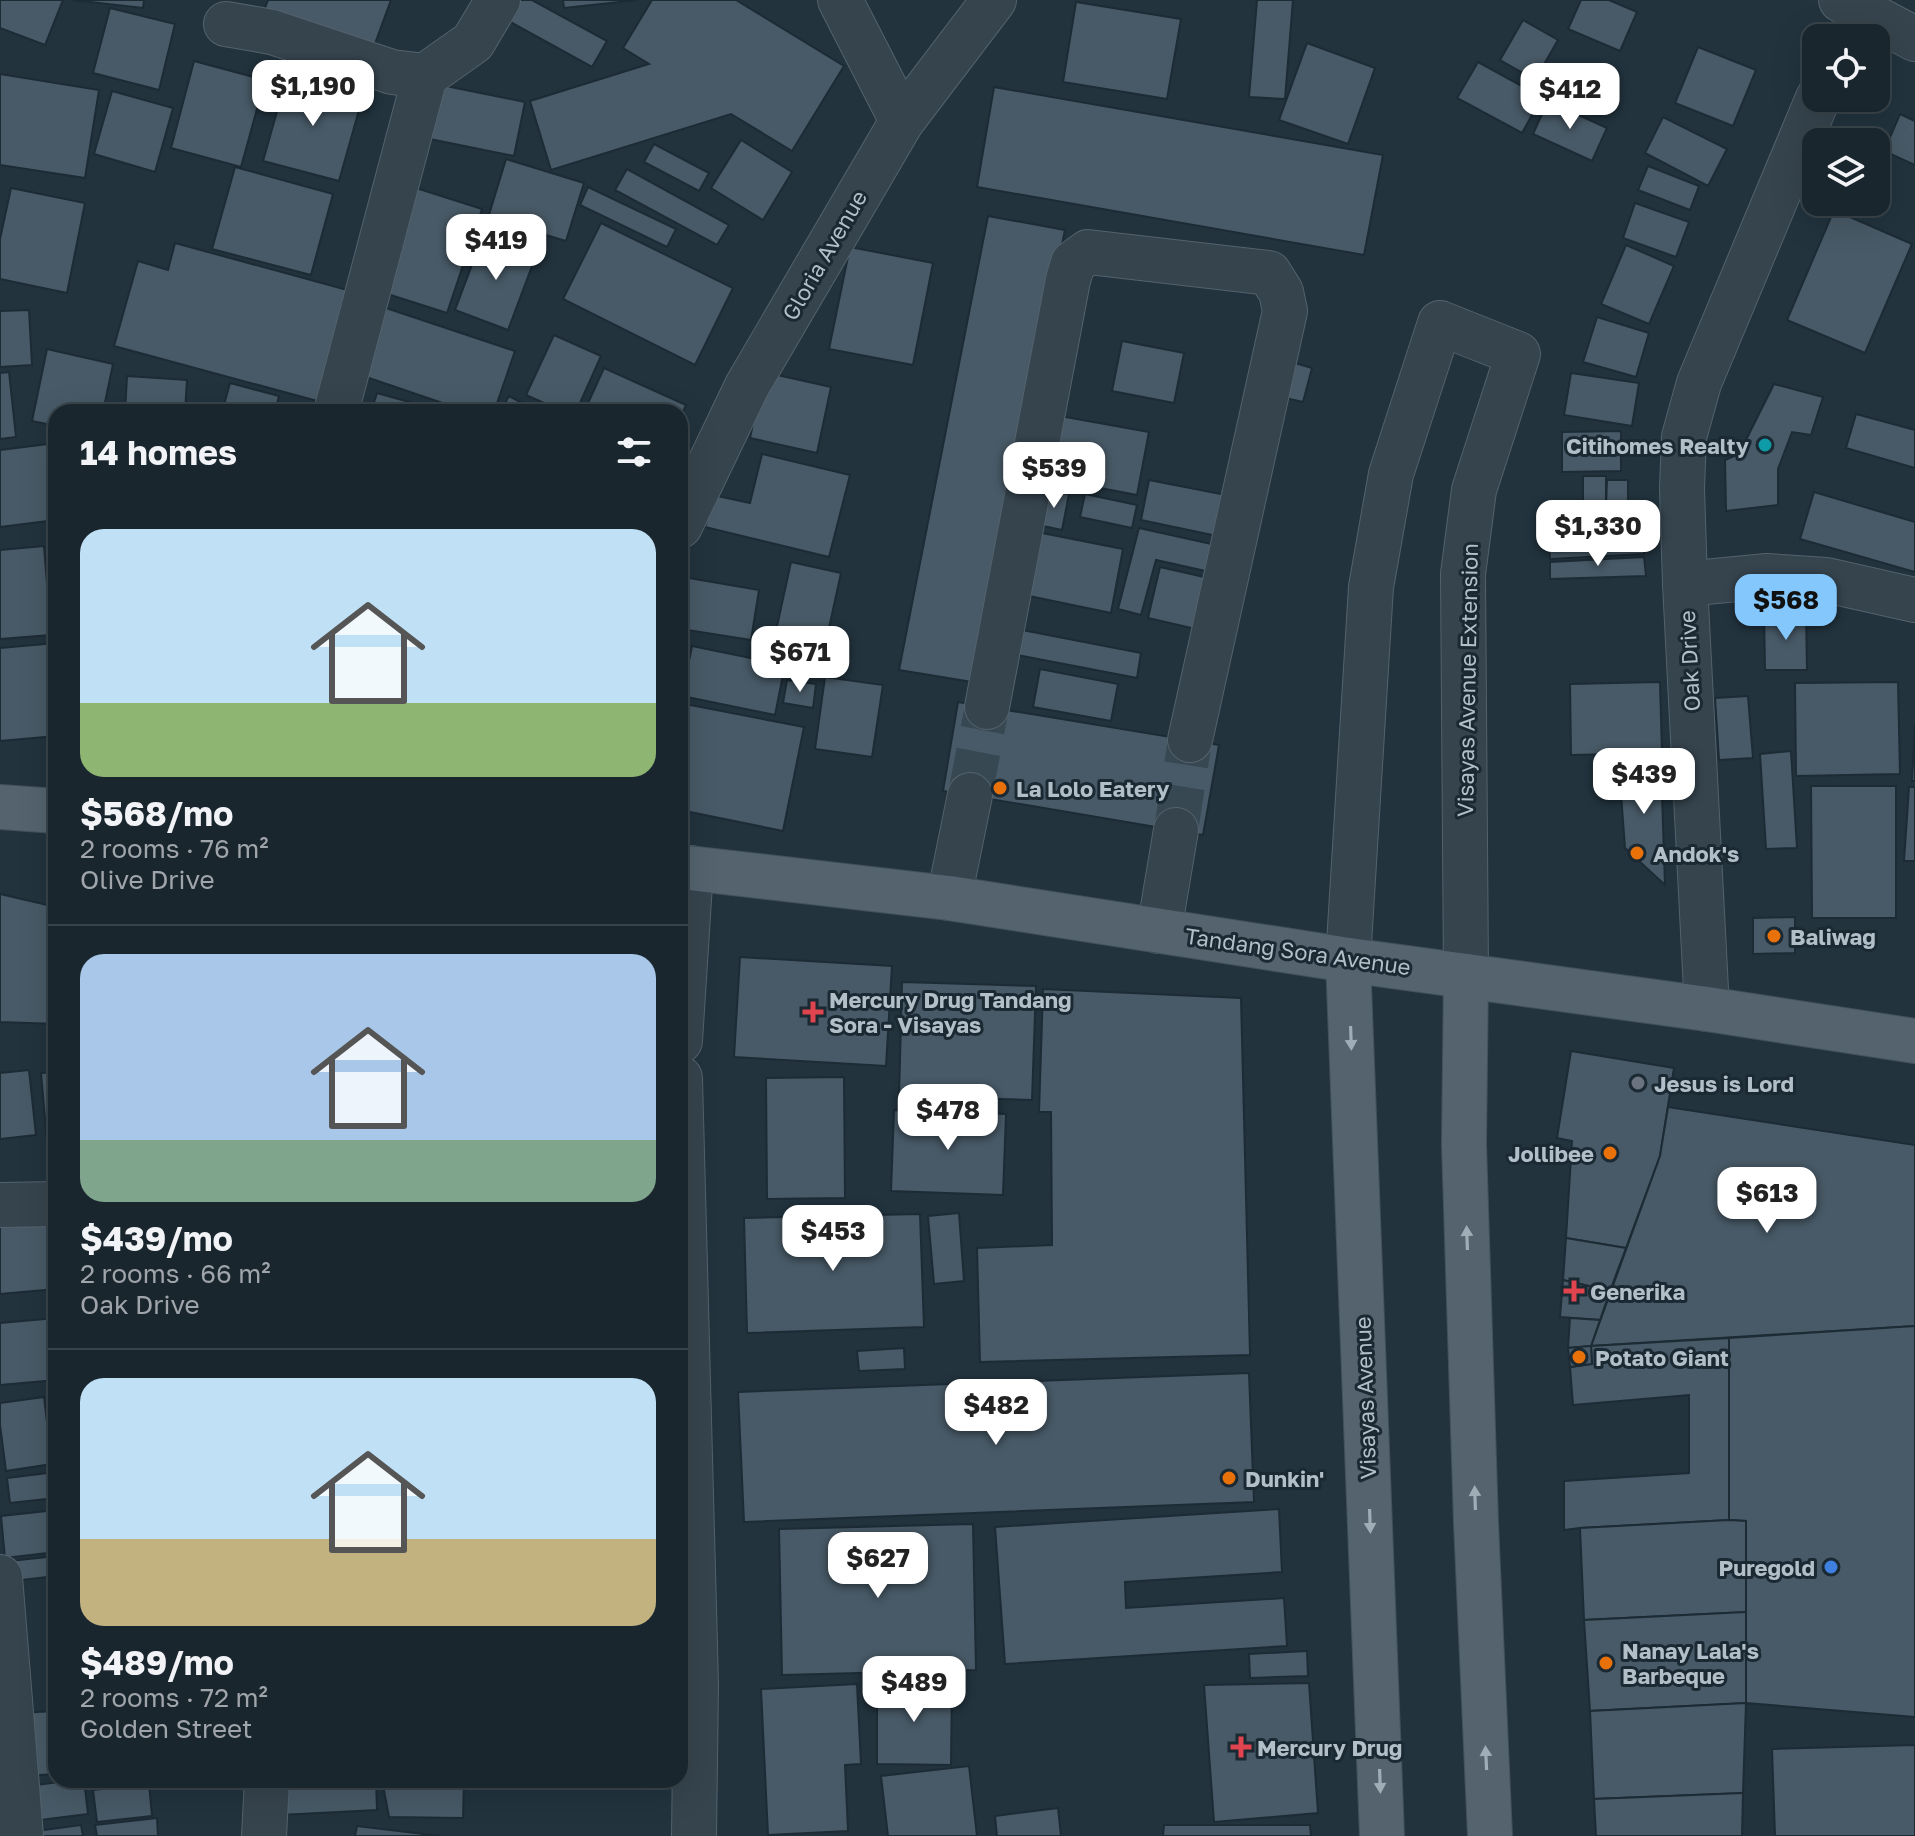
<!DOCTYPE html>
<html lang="en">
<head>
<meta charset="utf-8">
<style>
  body { margin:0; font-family:"Golos Text",sans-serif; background:#27323a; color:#f1f3f6; height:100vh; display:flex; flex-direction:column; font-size:30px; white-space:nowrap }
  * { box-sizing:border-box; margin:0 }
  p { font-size:26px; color:#9fa5aa }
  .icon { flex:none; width:44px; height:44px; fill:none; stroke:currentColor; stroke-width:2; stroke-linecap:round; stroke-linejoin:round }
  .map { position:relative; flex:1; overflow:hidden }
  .panel { position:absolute; left:48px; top:404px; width:640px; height:1384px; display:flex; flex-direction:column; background:#1a262e; border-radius:24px; box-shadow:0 8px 32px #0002,0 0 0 2px #38434a }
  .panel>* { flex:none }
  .tools { position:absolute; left:1802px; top:24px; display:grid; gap:16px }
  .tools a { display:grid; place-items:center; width:88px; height:88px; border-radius:16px; background:#1a262e; box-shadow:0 8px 32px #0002,0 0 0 2px #38434a; font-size:40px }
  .price { position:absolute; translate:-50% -68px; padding:0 18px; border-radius:16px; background:#fff; color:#222; font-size:26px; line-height:52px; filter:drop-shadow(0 2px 4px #0008) }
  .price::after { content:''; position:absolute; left:50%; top:48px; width:24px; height:18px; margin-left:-12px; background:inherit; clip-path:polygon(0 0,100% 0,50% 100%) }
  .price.selected { background:#83c7fd; color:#111 }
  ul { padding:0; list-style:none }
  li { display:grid; align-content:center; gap:16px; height:424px; padding:0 32px }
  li+li { border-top:2px solid #38434a }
  li span { display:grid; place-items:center; height:248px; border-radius:24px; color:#555 }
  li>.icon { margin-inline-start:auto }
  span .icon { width:144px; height:144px; fill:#fffc; stroke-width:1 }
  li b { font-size:34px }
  h2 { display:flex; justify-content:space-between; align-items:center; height:96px; padding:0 32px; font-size:34px }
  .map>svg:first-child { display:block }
  .building { fill:#485a67; stroke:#1d2b35; stroke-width:2 }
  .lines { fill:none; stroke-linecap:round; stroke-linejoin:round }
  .minor-tunnel { stroke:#384853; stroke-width:44; stroke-dasharray:44 22; stroke-linecap:butt }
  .minor-casing { stroke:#54626c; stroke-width:46 }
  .major-casing { stroke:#42505a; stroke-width:46 }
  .minor { stroke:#36444e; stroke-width:44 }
  .major { stroke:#54636e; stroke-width:44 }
  .oneway { fill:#9fadb7 }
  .culture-dot { fill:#0f9aa8; stroke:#1b2933; stroke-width:3 }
  .food-dot { fill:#e8710a; stroke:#1b2933; stroke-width:3 }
  .health-dot { fill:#e0444e; stroke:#1b2933; stroke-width:3 }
  .worship-dot { fill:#6b7280; stroke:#1b2933; stroke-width:3 }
  .shop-dot { fill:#3f7fe0; stroke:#1b2933; stroke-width:3 }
  .labels { text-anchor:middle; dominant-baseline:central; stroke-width:6; stroke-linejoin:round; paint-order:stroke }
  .street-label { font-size:22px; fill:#b2bfc9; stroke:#1b2933 }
  .poi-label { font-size:22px; font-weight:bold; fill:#b2bfc9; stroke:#1b2933; text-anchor:start }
</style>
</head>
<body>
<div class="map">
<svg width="1915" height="1836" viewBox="0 0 1915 1836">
  <rect width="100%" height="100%" fill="#22333e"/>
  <g class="building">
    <path d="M 0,0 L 63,0 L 45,45 L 0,28 Z"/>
    <path d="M 73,0 L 144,0 L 143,8 Z"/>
    <path d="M 268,0 L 391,0 L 369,60 L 261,19 Z"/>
    <path d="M 501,0 L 532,0 L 607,41 L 592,67 L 494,13 Z"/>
    <path d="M 563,0 L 638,0 L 564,8 Z"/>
    <path d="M 652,0 L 736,0 L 844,66 L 792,151 L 731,114 L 551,170 L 530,101 L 649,64 L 623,48 Z"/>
    <path d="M 1257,0 L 1293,0 L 1285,99 L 1249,97 Z"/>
    <path d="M 1581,0 L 1609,0 L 1637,12 L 1620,51 L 1568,29 Z"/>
    <path d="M 1076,2 L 1181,19 L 1167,99 L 1063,82 Z"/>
    <path d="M 110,8 L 175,24 L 159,90 L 93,73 Z"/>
    <path d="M 1523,20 L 1558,40 L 1535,80 L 1500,60 Z"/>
    <path d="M 1307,43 L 1375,68 L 1348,144 L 1279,120 Z"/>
    <path d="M 1698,47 L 1756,70 L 1733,126 L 1675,103 Z"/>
    <path d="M 194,61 L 265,80 L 241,167 L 171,148 Z"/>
    <path d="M 1478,62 L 1542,97 L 1522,133 L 1457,98 Z"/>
    <path d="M 0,74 L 99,90 L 85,178 L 0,165 Z"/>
    <path d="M 287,76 L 363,96 L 339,181 L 263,161 Z"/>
    <path d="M 431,83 L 525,102 L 514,156 L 420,137 Z"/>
    <path d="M 994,87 L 1383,155 L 1364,255 L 977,187 Z"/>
    <path d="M 112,91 L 173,108 L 155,172 L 94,154 Z"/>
    <path d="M 1548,101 L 1607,128 L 1592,161 L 1533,134 Z"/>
    <path d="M 1900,114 L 1915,121 L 1915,165 L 1884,151 Z"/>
    <path d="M 1663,117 L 1727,149 L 1708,186 L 1645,153 Z"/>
    <path d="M 741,140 L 792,172 L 763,220 L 711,188 Z"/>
    <path d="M 654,144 L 709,173 L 699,191 L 644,162 Z"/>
    <path d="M 506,159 L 584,183 L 566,241 L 488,218 Z"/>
    <path d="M 1648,166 L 1699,186 L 1690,210 L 1638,190 Z"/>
    <path d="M 235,167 L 333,194 L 311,275 L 212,249 Z"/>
    <path d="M 627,169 L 729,225 L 717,245 L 615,190 Z"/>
    <path d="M 413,187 L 482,209 L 447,313 L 378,291 Z"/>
    <path d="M 588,187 L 676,229 L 667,247 L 580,205 Z"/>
    <path d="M 11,188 L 85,203 L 67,293 L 0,279 L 0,239 Z"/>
    <path d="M 1635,203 L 1689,222 L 1676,257 L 1623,238 Z"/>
    <path d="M 1834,210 L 1912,244 L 1865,353 L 1787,320 Z"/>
    <path d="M 988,216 L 1065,230 L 972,682 L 899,670 Z"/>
    <path d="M 601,223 L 733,288 L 695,365 L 563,299 Z"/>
    <path d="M 484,233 L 537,253 L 508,330 L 455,310 Z"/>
    <path d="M 175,243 L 351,291 L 321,402 L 114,346 L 138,261 L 168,270 Z"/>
    <path d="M 1626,245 L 1674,266 L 1649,324 L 1601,304 Z"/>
    <path d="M 850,247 L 933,263 L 913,365 L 829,349 Z"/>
    <path d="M 386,308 L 515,351 L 494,412 L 469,412 L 363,376 Z"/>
    <path d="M 29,310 L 32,365 L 0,367 L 0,311 Z"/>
    <path d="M 1597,317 L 1649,333 L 1636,377 L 1583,362 Z"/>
    <path d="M 554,335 L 601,356 L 576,412 L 564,412 L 526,395 Z"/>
    <path d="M 1122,341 L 1184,353 L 1174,403 L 1112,391 Z"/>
    <path d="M 47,349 L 113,364 L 103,412 L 56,412 L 56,426 L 32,421 Z"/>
    <path d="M 1281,359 L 1312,368 L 1303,402 L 1272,395 Z"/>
    <path d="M 604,368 L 686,405 L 680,419 L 680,412 L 584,412 Z"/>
    <path d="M 9,372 L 16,437 L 0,439 L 0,373 Z"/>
    <path d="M 764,372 L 831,387 L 817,453 L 750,438 Z"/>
    <path d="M 1571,373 L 1639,383 L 1632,426 L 1564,415 Z"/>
    <path d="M 127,376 L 187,380 L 185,412 L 125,412 Z"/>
    <path d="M 230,383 L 279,396 L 275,412 L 222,412 Z"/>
    <path d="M 1774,384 L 1823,397 L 1811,435 L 1792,432 L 1778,469 L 1778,505 L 1726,511 L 1725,460 L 1739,454 Z"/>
    <path d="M 377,393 L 445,412 L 371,412 Z"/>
    <path d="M 509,396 L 539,412 L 500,412 Z"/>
    <path d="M 1049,414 L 1149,432 L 1137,495 L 1037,476 Z"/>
    <path d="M 1856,414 L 1915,430 L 1915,468 L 1846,448 Z"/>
    <path d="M 1621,431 L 1621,471 L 1562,472 L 1562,432 Z"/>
    <path d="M 56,443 L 56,520 L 0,527 L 0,450 Z"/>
    <path d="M 762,454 L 850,475 L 829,557 L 705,527 L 713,495 L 750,503 Z"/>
    <rect x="1583" y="476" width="23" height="41"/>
    <path d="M 1149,480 L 1226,495 L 1217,536 L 1141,520 Z"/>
    <path d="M 1607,480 L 1628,480 L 1628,507 L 1606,507 Z"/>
    <path d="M 1045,490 L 1069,494 L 1062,530 L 1038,525 Z"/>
    <path d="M 1814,492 L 1915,522 L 1915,572 L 1800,539 Z"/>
    <path d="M 1085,494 L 1137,505 L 1132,528 L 1080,517 Z"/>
    <path d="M 1642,521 L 1644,554 L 1550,559 L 1548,527 Z"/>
    <path d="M 1139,528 L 1216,545 L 1210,572 L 1156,560 L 1141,615 L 1118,609 Z"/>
    <path d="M 1042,533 L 1123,549 L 1111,613 L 1029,596 Z"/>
    <path d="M 44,546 L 51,635 L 0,639 L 0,550 Z"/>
    <path d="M 1644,557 L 1646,576 L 1550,579 L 1550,562 Z"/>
    <path d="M 791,562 L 841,573 L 824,651 L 774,640 Z"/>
    <path d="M 1160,567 L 1213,579 L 1200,630 L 1148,618 Z"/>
    <path d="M 689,578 L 759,590 L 751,640 L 681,629 Z"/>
    <path d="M 1806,613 L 1807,670 L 1765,670 L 1764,614 Z"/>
    <path d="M 1017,629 L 1141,653 L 1137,678 L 1012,654 Z"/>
    <path d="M 56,643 L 56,736 L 0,741 L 0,648 Z"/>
    <path d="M 692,646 L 785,665 L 775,715 L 682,696 Z"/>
    <path d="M 1040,669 L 1118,684 L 1111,721 L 1033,707 Z"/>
    <path d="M 825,677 L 883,685 L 872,757 L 815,749 Z"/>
    <path d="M 787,680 L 816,684 L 813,708 L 783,703 Z"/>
    <path d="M 1660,682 L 1662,753 L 1571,755 L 1570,684 Z"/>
    <path d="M 1898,682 L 1900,774 L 1796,776 L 1795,683 Z"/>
    <path d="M 1748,696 L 1753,758 L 1719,760 L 1715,698 Z"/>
    <path d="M 958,702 L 1219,745 L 1203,835 L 943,791 Z"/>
    <path d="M 680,703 L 804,727 L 783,831 L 680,810 Z"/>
    <path d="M 1915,725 L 1915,781 L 1912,781 Z"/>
    <path d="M 1791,751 L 1797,848 L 1766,849 L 1760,754 Z"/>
    <path d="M 1661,765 L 1665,885 L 1625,848 L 1619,767 Z"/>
    <path d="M 1811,786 L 1896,786 L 1896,918 L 1812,918 Z"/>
    <path d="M 1909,787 L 1915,787 L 1915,861 L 1904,861 Z"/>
    <path d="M 0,894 L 56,907 L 56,1024 L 0,1022 Z"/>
    <path d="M 1795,917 L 1795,953 L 1753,954 L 1753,918 Z"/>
    <path d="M 740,957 L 892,966 L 886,1066 L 734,1057 Z"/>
    <path d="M 902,982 L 1036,986 L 1032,1100 L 899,1096 Z"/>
    <path d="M 1043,989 L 1241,998 L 1250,1355 L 980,1362 L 977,1248 L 1052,1245 L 1051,1112 L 1039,1112 Z"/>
    <path d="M 1571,1051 L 1674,1068 L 1660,1156 L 1626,1248 L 1566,1238 L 1572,1141 L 1557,1138 Z"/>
    <path d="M 29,1070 L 36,1135 L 0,1139 L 0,1073 Z"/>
    <path d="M 56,1072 L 56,1164 L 49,1164 L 41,1073 Z"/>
    <path d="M 844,1077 L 845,1198 L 767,1199 L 766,1078 Z"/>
    <path d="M 1668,1107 L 1915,1145 L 1915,1326 L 1591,1346 L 1660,1156 Z"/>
    <path d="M 894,1110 L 1006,1114 L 1003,1195 L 891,1191 Z"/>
    <path d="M 959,1213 L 964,1281 L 934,1284 L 928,1216 Z"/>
    <path d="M 920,1214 L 924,1327 L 747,1333 L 744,1218 Z"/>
    <path d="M 56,1217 L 56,1289 L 0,1294 L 0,1222 Z"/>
    <path d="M 1566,1238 L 1626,1248 L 1610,1291 L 1563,1280 Z"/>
    <path d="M 1563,1280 L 1610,1291 L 1600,1320 L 1560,1317 Z"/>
    <path d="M 56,1318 L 56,1380 L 0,1385 L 0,1323 Z"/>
    <path d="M 1570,1318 L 1600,1320 L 1591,1346 L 1568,1348 Z"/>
    <path d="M 1915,1326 L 1915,1717 L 1746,1703 L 1746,1521 L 1729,1520 L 1729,1338 Z"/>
    <path d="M 1729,1338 L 1729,1520 L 1580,1528 L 1564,1530 L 1564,1481 L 1689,1473 L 1689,1395 L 1573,1405 L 1570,1367 L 1592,1364 L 1591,1346 Z"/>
    <path d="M 1591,1346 L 1592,1364 L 1570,1367 L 1568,1348 Z"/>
    <path d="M 904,1348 L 905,1369 L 859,1371 L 857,1351 Z"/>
    <path d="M 1249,1373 L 1254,1502 L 744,1522 L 738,1392 Z"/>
    <path d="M 44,1397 L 52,1464 L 6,1471 L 0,1425 L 0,1403 Z"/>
    <path d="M 56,1472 L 56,1498 L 10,1503 L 7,1478 Z"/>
    <path d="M 1279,1509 L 1282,1572 L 1125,1582 L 1126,1608 L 1284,1598 L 1287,1646 L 1005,1664 L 995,1527 Z"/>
    <path d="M 56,1510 L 56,1552 L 5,1558 L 1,1516 Z"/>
    <path d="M 1729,1520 L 1746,1521 L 1746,1612 L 1584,1620 L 1580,1528 Z"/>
    <path d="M 973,1524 L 976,1670 L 782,1675 L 779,1529 Z"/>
    <path d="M 56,1556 L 56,1576 L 13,1581 L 10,1561 Z"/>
    <path d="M 1746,1612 L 1746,1703 L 1590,1711 L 1584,1620 Z"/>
    <path d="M 1307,1651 L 1308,1676 L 1250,1678 L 1249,1654 Z"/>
    <path d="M 877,1683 L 952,1683 L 951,1765 L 877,1764 Z"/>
    <path d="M 1309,1683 L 1318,1813 L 1214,1822 L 1204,1685 Z"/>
    <path d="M 857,1684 L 861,1764 L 845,1765 L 848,1831 L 768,1835 L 761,1689 Z"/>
    <path d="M 1746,1703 L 1743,1793 L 1594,1799 L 1590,1711 Z"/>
    <path d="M 56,1711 L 56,1774 L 23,1776 L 18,1713 Z"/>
    <path d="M 1915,1745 L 1915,1836 L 1775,1836 L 1772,1749 Z"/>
    <path d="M 969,1766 L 977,1836 L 888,1836 L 881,1776 Z"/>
    <path d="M 75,1780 L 84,1780 L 88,1814 L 32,1821 L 28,1786 Z"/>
    <path d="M 279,1780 L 376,1780 L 377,1810 L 280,1815 Z"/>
    <path d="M 382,1780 L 464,1780 L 463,1818 L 389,1817 Z"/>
    <path d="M 149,1784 L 152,1816 L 97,1822 L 93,1790 Z"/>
    <path d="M 1743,1793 L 1742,1836 L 1596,1836 L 1594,1799 Z"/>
    <path d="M 1058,1808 L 1061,1836 L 997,1836 L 995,1816 Z"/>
    <path d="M 157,1818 L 158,1836 L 97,1836 L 95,1825 Z"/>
    <path d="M 81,1825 L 83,1836 L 29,1836 L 29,1832 Z"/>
    <path d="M 1164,1825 L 1310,1825 L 1311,1836 L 1163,1836 Z"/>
    <path d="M 357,1826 L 440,1836 L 355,1836 Z"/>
  </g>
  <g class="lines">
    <g class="minor-tunnel">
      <path d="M 970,795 L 987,707"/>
      <path d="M 1176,830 L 1190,740"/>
    </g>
    <g class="minor-casing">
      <g id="minor">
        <path d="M 840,0 L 902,121"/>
        <path d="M 1841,0 L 1915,39"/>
        <path d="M 226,24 L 272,32 L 392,72 L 425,76"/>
        <path d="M 336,412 L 425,76 L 473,42 L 498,0"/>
        <path d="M 680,526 L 747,386 L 902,121 L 994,0"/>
        <path d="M 1685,584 L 1767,576 L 1826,580 L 1915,600"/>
        <path d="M 987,707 L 1068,280 L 1073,263 L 1088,252 L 1269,273 L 1281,292 L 1285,311 L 1190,740"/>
        <path d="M 949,898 L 970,795"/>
        <path d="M 1159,931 L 1176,830"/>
        <path d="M 1348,960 L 1371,587 L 1391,474 L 1440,323 L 1518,354 L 1474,490 L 1463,574 L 1466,976"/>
        <path d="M 1707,1009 L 1685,584 L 1682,488 L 1684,437 L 1699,383 L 1818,98"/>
        <path d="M 680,1041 L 691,868"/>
        <path d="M 680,1078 L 696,1684 L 694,1836"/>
        <path d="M 0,1205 L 56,1204"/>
        <path d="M 0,1577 L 21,1836"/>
        <path d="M 264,1836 L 267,1780"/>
      </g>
    </g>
    <g class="major-casing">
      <g id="major">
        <path d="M 0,807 L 56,811"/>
        <path d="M 680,867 L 949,898 L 1348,960 L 1707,1009 L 1915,1041"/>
        <path d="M 1348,960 L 1382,1836"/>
        <path d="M 1466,976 L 1464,1144 L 1476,1523 L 1490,1836"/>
      </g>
    </g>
    <use href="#minor" class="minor"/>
    <use href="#major" class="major"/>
  </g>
  <defs><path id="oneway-solid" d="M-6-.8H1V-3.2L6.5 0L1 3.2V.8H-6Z" transform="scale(2)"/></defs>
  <g class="oneway">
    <use href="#oneway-solid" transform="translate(1351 1038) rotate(88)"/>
    <use href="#oneway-solid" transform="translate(1467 1238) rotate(-92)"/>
    <use href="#oneway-solid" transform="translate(1475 1498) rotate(-92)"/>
    <use href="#oneway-solid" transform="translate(1370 1521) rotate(88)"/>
    <use href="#oneway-solid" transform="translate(1486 1758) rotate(-93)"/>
    <use href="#oneway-solid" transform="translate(1380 1781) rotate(88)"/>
  </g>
  <circle class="culture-dot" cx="1765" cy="445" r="8"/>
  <g class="food-dot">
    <circle cx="1000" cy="788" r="8"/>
    <circle cx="1637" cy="853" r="8"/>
    <circle cx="1774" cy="936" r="8"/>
    <circle cx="1610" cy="1153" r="8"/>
    <circle cx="1579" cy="1357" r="8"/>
    <circle cx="1229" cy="1478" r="8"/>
    <circle cx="1606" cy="1663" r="8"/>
  </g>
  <g class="health-dot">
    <path d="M809 1000h8v8h8v8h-8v8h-8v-8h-8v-8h8z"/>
    <path d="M1570 1279h8v8h8v8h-8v8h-8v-8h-8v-8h8z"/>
    <path d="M1237 1735h8v8h8v8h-8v8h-8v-8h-8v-8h8z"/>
  </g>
  <circle class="worship-dot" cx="1638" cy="1083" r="8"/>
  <circle class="shop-dot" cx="1831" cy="1567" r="8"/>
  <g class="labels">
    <g class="street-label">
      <text transform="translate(824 255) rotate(-60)">Gloria Avenue</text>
      <text transform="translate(1689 661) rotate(-93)">Oak Drive</text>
      <text transform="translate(1467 680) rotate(-89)">Visayas Avenue Extension</text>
      <text transform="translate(1298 951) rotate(8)">Tandang Sora Avenue</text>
      <text transform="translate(1365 1398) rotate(-92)">Visayas Avenue</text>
    </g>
    <g class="poi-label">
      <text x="1749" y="445" text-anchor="end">Citihomes Realty</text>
      <text x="1016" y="788">La Lolo Eatery</text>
      <text x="1653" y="853">Andok's</text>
      <text x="1790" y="936">Baliwag</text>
      <text x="829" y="999">Mercury Drug Tandang<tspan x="829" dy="25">Sora - Visayas</tspan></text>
      <text x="1654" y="1083">Jesus is Lord</text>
      <text x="1594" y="1153" text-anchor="end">Jollibee</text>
      <text x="1590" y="1291">Generika</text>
      <text x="1595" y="1357">Potato Giant</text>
      <text x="1245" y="1478">Dunkin'</text>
      <text x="1815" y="1567" text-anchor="end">Puregold</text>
      <text x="1622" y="1650">Nanay Lala's<tspan x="1622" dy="25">Barbeque</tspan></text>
      <text x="1257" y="1747">Mercury Drug</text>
    </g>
  </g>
</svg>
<div class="tools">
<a><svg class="icon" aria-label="locate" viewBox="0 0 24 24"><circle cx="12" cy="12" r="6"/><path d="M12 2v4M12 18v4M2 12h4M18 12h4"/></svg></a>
<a><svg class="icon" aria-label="layers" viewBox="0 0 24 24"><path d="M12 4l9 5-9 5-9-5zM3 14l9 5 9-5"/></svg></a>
</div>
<b class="price" style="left:313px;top:128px">$1,190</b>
<b class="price" style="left:1570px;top:131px">$412</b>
<b class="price" style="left:496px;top:282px">$419</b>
<b class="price" style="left:1054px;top:510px">$539</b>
<b class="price" style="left:1598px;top:568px">$1,330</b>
<b class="price selected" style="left:1786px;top:642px">$568</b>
<b class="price" style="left:800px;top:694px">$671</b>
<b class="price" style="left:1644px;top:816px">$439</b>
<b class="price" style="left:948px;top:1152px">$478</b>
<b class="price" style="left:1767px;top:1235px">$613</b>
<b class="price" style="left:833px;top:1273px">$453</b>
<b class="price" style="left:996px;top:1447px">$482</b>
<b class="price" style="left:878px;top:1600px">$627</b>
<b class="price" style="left:914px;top:1724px">$489</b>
<section class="panel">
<h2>14 homes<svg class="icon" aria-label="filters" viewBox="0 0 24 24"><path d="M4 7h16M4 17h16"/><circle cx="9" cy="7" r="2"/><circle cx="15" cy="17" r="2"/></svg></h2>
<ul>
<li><span style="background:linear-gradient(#bfe0f5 70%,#8fb573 0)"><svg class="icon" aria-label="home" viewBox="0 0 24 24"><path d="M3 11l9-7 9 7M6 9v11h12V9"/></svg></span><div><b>$568/mo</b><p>2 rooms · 76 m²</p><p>Olive Drive</p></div></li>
<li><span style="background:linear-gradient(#a9c7e8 75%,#7fa58c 0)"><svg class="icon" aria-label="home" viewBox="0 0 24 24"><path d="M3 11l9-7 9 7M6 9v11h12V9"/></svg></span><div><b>$439/mo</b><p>2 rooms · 66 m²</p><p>Oak Drive</p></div></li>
<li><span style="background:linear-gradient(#bfe0f5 65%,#c2b280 0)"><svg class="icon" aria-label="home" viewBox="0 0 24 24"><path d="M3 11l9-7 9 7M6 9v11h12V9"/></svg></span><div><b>$489/mo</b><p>2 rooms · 72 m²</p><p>Golden Street</p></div></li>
</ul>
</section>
</div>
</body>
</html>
